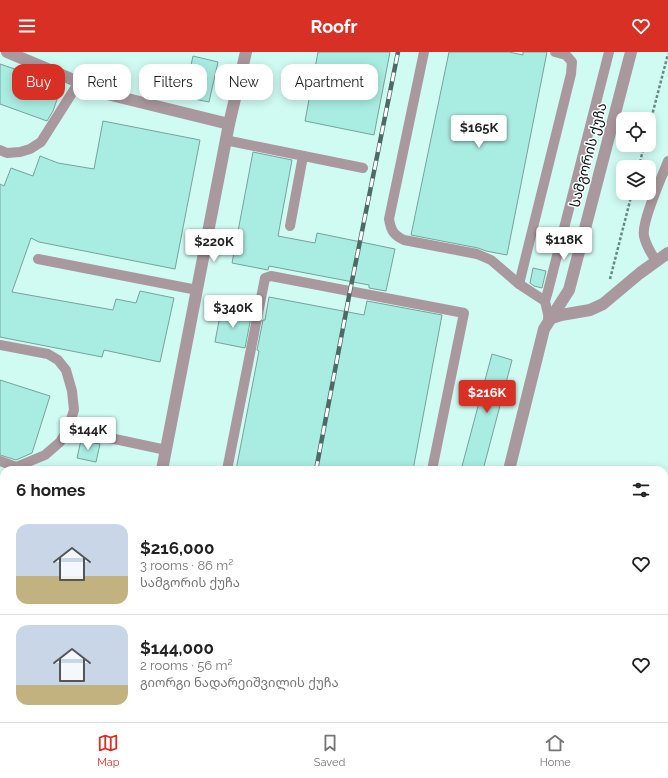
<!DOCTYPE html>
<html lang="en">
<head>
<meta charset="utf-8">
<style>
  body { margin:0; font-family:Raleway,"Noto Sans Georgian",sans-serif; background:#f2f2f2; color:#222; height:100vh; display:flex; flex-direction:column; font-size:15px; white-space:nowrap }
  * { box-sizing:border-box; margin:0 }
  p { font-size:13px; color:#767676 }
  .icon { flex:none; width:22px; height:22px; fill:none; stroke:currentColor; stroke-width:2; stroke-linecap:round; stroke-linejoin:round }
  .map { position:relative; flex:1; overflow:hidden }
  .panel { position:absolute; left:0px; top:414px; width:668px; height:256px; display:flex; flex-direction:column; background:#fff; border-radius:12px 12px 0 0; box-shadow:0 2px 10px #0003 }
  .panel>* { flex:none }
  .top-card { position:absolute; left:12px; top:12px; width:400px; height:36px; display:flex; gap:8px }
  .controls { position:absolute; left:616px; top:60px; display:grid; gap:8px }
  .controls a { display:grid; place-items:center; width:40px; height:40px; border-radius:8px; background:#fff; box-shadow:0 2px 10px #0003; font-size:20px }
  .price { position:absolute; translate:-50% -34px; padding:0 9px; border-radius:4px; background:#fff; color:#222; font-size:13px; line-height:26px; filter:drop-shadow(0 1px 2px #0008) }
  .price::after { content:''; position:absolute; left:50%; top:24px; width:12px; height:9px; margin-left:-6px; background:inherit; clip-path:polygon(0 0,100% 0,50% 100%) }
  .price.current { background:#d93025; color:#fff }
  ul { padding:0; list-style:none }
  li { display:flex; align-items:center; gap:12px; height:100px; padding:0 16px }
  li+li { border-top:1px solid #e0e0e0 }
  li span { display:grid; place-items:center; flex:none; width:112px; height:80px; border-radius:12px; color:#555 }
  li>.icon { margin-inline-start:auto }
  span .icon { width:48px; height:48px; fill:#fffc; stroke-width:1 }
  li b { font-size:17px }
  h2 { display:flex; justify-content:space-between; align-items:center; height:48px; padding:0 16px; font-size:17px }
  .tag { padding:0 14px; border-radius:12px; background:#fff; box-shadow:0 2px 10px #0003; font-size:14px; line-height:36px }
  .tag.current { background:#d93025; color:#fff }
  header { display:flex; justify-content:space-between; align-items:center; height:52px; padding:0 16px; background:#d93025; color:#fff; font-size:18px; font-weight:700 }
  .menu { display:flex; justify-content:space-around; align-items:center; height:56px; border-top:1px solid #e0e0e0; background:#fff; font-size:11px; color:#767676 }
  .menu a { display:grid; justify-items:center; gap:2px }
  .menu .current { color:#d93025 }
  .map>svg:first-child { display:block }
  .forest { fill:url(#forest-crowns) }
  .building { fill:#a9ece1; stroke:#78a29b }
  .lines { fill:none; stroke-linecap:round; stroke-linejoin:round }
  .path { stroke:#6a8883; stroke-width:2.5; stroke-dasharray:3 2; stroke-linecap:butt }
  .lane { stroke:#a9989d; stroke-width:10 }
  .street { stroke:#a9989d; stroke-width:12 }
  .rail-casing { stroke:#4f6a66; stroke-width:4.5 }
  .rail { stroke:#fefefe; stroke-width:3; stroke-dasharray:9; stroke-linecap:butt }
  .labels { text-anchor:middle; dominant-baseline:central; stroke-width:3; stroke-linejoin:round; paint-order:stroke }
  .street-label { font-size:14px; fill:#051513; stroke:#fefefe }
</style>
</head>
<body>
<header><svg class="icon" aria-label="menu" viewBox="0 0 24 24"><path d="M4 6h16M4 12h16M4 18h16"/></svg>Roofr<svg class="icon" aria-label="heart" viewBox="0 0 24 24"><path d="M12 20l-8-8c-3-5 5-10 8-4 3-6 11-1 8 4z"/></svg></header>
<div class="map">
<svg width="668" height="670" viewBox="0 0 668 670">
  <defs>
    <pattern id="forest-crowns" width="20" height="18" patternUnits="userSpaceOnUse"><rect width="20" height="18" fill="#e3b2c1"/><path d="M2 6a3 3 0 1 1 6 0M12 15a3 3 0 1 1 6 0" fill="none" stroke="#c198a5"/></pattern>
  </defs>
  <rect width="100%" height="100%" fill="#cffbf3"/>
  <path class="forest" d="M 0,474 L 4,475 L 4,590 L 0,610 Z"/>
  <g class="building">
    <path d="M 318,0 L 390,0 L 374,83 L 305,69 Z"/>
    <path d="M 449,0 L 509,0 L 523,3 L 523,0 L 547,0 L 507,203 L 486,199 L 478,196 L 411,183 Z"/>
    <path d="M 193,4 L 218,10 L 209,50 L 184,45 Z"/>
    <path d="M 0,12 L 62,33 L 53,59 L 47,69 L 0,52 Z"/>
    <path d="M 103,69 L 200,88 L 175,217 L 39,190 L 31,186 L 12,240 L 113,258 L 116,247 L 136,251 L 140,239 L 174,246 L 160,310 L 104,298 L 102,305 L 0,285 L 0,132 L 4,134 L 11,116 L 33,124 L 40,104 L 58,111 L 94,117 Z"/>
    <path d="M 253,100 L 292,108 L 278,184 L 315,191 L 317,181 L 395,197 L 386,239 L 369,236 L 369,233 L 269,214 L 268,218 L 232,211 Z"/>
    <path d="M 533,216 L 546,219 L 542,236 L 534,234 L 530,231 Z"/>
    <path d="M 269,245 L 364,263 L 367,249 L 442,263 L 413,418 L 236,418 L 259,299 L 257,298 L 263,268 L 265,268 Z"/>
    <path d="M 221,258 L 251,265 L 245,296 L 215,290 Z"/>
    <path d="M 492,302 L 512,308 L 483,418 L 461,418 Z"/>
    <path d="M 0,328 L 50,344 L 32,401 L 16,408 L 0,403 Z"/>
    <path d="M 81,388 L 100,392 L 96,410 L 77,406 Z"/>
  </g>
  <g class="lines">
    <g class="path">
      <path d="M 649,75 L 668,2"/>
      <path d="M 639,115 L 644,93"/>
      <path d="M 610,227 L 632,141"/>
    </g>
    <g class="lane">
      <path d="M 424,0 L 389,167 C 391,178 393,183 404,188 L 477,202 L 491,208 L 519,232 L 545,249"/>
      <path d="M 225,88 L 363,116"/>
      <path d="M 0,98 L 7,101 L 20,100 L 30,97 L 41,90 L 79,30"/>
      <path d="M 290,174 L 303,104"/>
      <path d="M 38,207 L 197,238"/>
      <path d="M 656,209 C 651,201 646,194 644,184 C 641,170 662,125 668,109"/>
      <path d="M 519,232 L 571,22 L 572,10 L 566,3 L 555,0"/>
      <path d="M 549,267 L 545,249 L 548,239 L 609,0"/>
      <path d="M 0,293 L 48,302 L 58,308 L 66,318 L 72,339 L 74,358 L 68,377"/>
      <path d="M 0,409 L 16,415 L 45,403 L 60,390 L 68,377 L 166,398"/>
      <path d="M 227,418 L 265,226 L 271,224 L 464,261 L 432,418"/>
      <path d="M 112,666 L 132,670"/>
      <path d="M 369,666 L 375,670"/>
      <path d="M 480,670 L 481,666"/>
    </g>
    <g class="street">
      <path d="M 7,0 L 107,42 L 229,72"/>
      <path d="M 549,267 L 561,263 L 590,258 L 603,252 L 640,221 L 668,201"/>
      <path d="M 162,418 L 229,72 L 246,0"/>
      <path d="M 509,418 L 544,277 L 569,238 L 631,0"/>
      <path d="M 664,610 L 668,611"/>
      <path d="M 112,670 L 112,666"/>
      <path d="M 446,670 L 447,666"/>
    </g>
    <g class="rail-casing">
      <path id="rail" d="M 316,418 L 350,239 L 398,0"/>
    </g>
    <use href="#rail" class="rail"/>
  </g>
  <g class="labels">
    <g class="street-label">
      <text transform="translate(588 103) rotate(-75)">სამგორის ქუჩა</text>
    </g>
  </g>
</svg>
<div class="controls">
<a><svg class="icon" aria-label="locate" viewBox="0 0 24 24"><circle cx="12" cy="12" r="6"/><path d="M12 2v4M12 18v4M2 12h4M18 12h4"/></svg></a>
<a><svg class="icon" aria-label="layers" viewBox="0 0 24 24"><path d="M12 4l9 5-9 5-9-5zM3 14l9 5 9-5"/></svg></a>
</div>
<b class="price" style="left:479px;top:97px">$165K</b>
<b class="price" style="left:564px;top:209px">$118K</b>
<b class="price" style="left:214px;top:211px">$220K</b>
<b class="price" style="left:233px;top:277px">$340K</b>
<b class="price current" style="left:487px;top:362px">$216K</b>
<b class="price" style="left:88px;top:399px">$144K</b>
<div class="top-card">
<a class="tag current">Buy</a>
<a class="tag">Rent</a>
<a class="tag">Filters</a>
<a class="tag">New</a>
<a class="tag">Apartment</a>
</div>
<section class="panel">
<h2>6 homes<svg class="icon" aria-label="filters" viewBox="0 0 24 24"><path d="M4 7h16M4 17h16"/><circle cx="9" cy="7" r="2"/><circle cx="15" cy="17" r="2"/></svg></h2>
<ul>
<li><span style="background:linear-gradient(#c9d6e8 65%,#c2b280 0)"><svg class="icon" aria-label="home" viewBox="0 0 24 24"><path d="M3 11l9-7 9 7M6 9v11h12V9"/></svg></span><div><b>$216,000</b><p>3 rooms · 86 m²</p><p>სამგორის ქუჩა</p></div><svg class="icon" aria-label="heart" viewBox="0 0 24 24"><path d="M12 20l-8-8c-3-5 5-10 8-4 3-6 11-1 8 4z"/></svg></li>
<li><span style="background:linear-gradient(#c9d6e8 75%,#c2b280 0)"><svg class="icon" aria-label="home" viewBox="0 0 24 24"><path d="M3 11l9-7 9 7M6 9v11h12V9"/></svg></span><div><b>$144,000</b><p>2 rooms · 56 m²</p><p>გიორგი ნადარეიშვილის ქუჩა</p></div><svg class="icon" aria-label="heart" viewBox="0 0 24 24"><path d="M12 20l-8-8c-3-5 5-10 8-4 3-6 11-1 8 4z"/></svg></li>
</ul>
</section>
</div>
<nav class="menu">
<a class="current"><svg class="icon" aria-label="map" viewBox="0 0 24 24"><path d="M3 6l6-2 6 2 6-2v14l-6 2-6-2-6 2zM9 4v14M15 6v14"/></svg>Map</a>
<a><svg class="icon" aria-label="saved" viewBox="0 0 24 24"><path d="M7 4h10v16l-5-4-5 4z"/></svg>Saved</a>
<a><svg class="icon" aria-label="home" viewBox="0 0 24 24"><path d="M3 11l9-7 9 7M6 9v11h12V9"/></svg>Home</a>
</nav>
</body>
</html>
